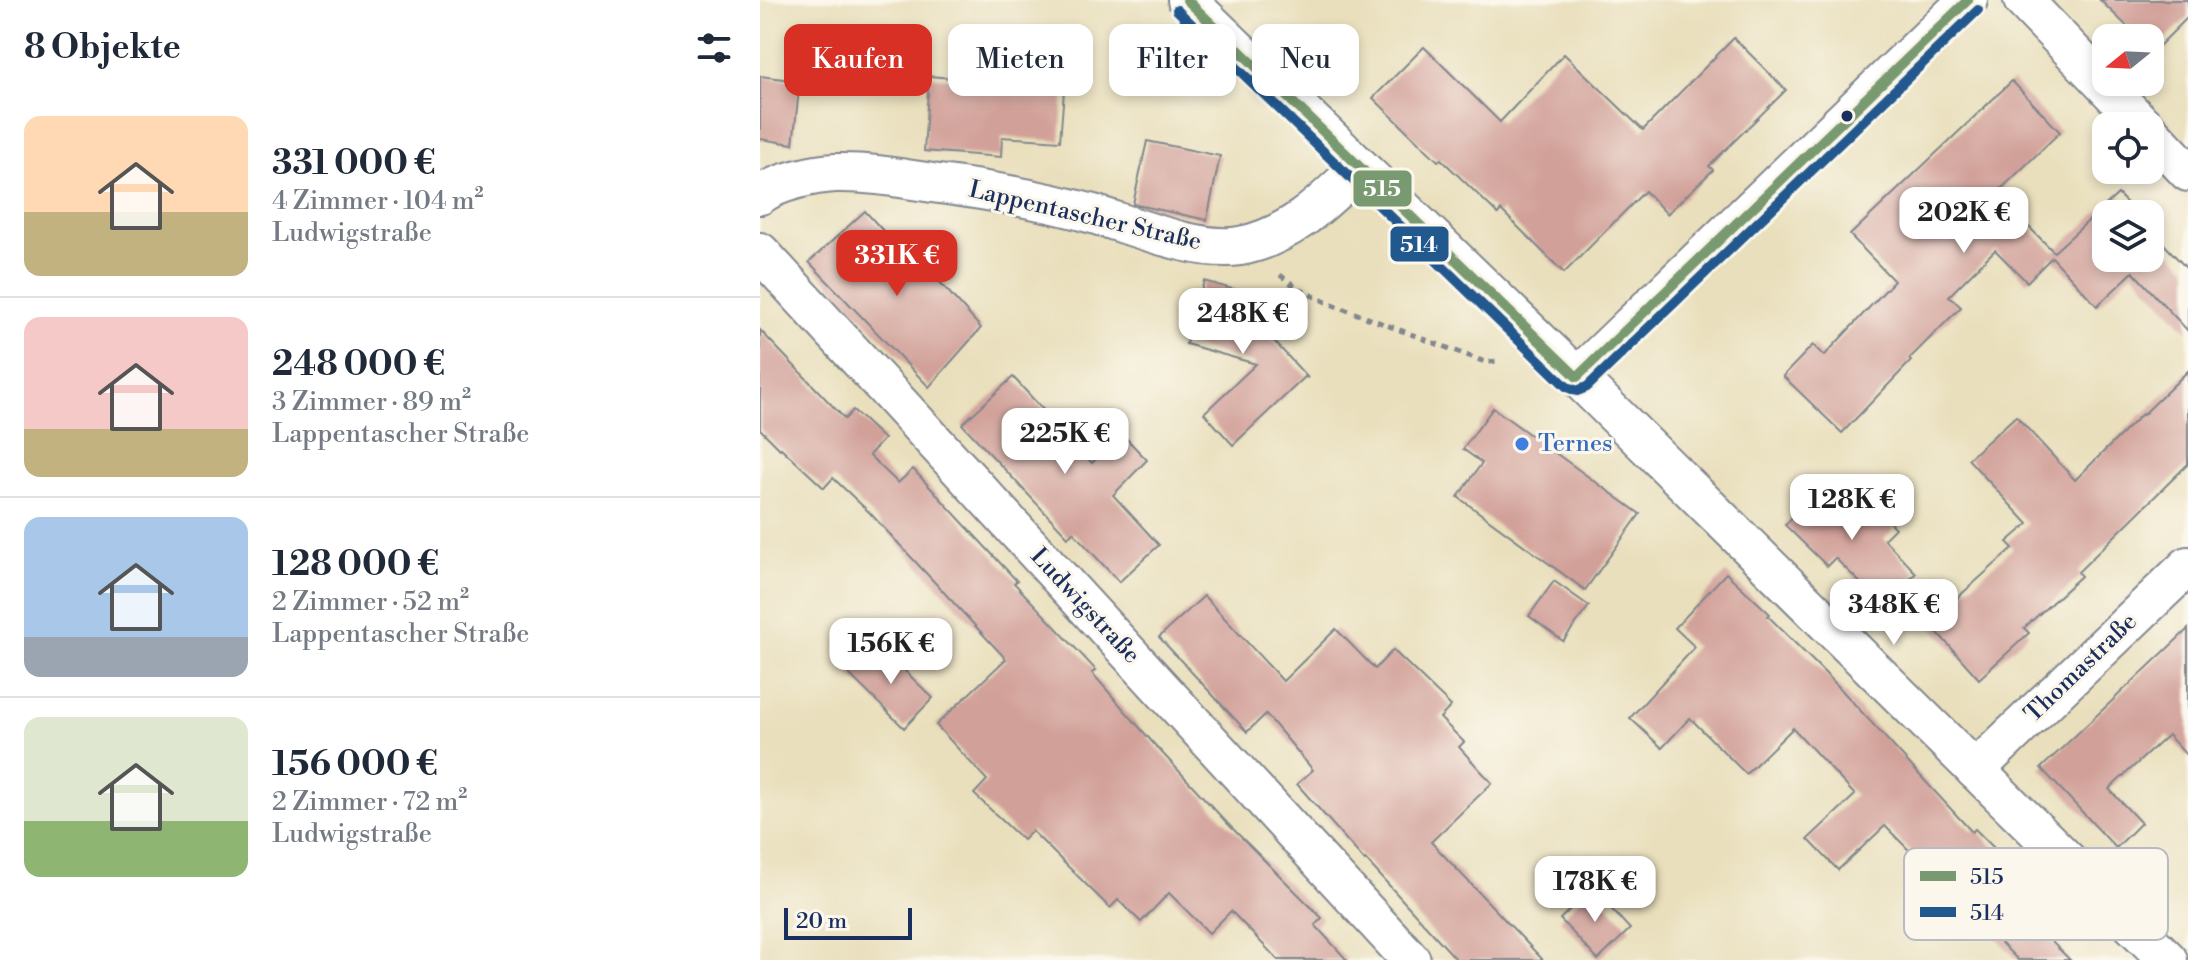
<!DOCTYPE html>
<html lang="de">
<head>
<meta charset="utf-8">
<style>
  body { margin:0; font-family:"Libre Bodoni",serif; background:#f6f6f7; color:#1f2937; height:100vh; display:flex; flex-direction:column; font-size:30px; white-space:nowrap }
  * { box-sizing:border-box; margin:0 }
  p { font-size:26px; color:#747a83 }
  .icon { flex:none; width:44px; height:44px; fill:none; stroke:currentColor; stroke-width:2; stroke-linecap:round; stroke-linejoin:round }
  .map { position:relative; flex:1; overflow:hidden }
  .panel { display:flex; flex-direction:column; background:#fff; width:760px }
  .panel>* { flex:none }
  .guide { position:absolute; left:24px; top:24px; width:760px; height:72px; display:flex; gap:16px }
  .needle { width:52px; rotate:252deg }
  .buttons { position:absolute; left:1332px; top:24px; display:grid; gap:16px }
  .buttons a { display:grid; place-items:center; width:72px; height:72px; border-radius:16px; background:#fff; box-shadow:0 4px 12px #0003; font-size:40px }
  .scale { position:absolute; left:24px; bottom:20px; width:128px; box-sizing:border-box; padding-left:8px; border:4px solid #1b2f5e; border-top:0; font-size:22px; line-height:28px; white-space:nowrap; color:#1b2f5e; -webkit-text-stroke:6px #fbf7ec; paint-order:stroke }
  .price { position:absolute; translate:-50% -68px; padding:0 18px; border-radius:16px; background:#fff; color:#222; font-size:26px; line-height:52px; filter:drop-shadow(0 2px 4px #0008) }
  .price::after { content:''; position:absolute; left:50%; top:48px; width:24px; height:18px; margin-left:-12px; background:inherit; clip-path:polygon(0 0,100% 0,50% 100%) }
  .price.selected { background:#d93025; color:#fff }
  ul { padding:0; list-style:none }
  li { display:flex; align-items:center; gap:24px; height:200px; padding:0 24px }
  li+li { border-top:2px solid #e0e1e3 }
  li span { display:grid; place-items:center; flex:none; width:224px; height:160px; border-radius:16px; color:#555 }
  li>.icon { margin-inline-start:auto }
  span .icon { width:96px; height:96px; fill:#fffc; stroke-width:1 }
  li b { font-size:34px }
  h2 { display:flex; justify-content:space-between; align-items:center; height:96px; padding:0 24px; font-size:34px }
  .pill { padding:0 28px; border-radius:16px; background:#fff; box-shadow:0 4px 12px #0003; font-size:28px; line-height:72px }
  .pill.selected { background:#d93025; color:#fff }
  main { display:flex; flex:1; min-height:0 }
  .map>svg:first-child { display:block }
  .building { fill:#d1a099 }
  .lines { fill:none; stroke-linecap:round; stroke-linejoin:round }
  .street-casing { stroke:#82878d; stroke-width:42 }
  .path { stroke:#82878d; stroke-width:5; stroke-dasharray:6 6; stroke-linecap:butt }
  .street { stroke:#fff; stroke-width:38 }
  .bus-1-casing { stroke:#fbf7ec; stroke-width:16 }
  .bus-2-casing { stroke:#fbf7ec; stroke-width:16 }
  .bus-1 { stroke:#799a71; stroke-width:10 }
  .bus-2 { stroke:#21598e; stroke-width:10 }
  .bus-dot { fill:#1b2f5e; stroke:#fbf7ec; stroke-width:3 }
  .shop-dot { fill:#3f7fe0; stroke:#fbf7ec; stroke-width:3 }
  .labels { text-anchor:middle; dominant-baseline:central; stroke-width:6; stroke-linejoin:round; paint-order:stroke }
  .street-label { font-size:24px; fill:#1b2f5e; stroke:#fbf7ec }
  .shop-label { font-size:24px; fill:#366cbe; stroke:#fbf7ec; text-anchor:start }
  .key { fill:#fbf7ec; stroke:#b8bbc1; stroke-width:2 }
  .key-label { font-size:22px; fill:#1b2f5e }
  .line-badge { stroke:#fbf7ec; stroke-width:3 }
  .badge-label { font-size:22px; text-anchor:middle; font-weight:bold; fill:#fff }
</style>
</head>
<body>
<main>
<section class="panel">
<h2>8 Objekte<svg class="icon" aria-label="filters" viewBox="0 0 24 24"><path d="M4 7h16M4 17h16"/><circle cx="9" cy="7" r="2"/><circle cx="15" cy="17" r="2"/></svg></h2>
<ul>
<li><span style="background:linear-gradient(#ffd9b3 60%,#c2b280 0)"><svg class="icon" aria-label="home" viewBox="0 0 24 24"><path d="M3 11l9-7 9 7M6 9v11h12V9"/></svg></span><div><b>331 000 €</b><p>4 Zimmer · 104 m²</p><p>Ludwigstraße</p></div></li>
<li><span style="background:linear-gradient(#f6c9c9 70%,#c2b280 0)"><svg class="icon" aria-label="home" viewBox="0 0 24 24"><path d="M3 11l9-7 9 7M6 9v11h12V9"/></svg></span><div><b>248 000 €</b><p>3 Zimmer · 89 m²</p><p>Lappentascher Straße</p></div></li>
<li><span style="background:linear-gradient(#a9c7e8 75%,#9aa5b1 0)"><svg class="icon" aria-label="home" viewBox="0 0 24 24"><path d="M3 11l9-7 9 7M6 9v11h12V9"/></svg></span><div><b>128 000 €</b><p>2 Zimmer · 52 m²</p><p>Lappentascher Straße</p></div></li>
<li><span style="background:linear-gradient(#dfe7d0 65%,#8fb573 0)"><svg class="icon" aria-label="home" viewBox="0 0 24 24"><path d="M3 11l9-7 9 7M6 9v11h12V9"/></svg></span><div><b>156 000 €</b><p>2 Zimmer · 72 m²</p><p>Ludwigstraße</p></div></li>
</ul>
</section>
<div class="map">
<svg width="1428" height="960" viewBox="0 0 1428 960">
  <rect width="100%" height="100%" fill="#fbf7ec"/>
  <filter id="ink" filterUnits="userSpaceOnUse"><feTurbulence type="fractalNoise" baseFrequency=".0125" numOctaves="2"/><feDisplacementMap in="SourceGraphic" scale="16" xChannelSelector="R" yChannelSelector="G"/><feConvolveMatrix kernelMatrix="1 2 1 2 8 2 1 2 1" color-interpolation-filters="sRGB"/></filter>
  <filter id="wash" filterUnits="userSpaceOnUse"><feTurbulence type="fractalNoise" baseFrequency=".006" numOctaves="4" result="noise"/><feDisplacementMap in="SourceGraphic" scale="32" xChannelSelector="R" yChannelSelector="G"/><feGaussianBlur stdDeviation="1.8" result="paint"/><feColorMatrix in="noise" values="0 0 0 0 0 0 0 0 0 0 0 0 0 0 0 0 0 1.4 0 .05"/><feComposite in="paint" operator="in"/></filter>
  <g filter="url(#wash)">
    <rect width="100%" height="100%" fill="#e9dfbc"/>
    <g id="blocks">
      <g class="building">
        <path d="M 1340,0 L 1428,0 L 1428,17 L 1393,52 L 1390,49 L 1390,38 L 1379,38 Z"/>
        <path d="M 974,38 L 1026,90 L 949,166 L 953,170 L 907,214 L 885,191 L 804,273 L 741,210 L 738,214 L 681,159 L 678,161 L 613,98 L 664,47 L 740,122 L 804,54 L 883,130 Z"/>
        <path d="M 0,76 L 40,81 L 33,144 L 0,139 Z"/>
        <path d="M 169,76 L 247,83 L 246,86 L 304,91 L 300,141 L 242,137 L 241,157 L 164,151 Z"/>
        <path d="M 1252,81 L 1300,132 L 1236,194 L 1294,252 L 1358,194 L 1377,214 L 1346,214 L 1346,258 L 1390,258 L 1390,229 L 1428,270 L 1428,331 L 1373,272 L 1337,306 L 1292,257 L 1267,282 L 1235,250 L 1189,296 L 1201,307 L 1149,359 L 1151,361 L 1082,433 L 1023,376 L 1053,345 L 1064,356 L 1134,281 L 1090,235 Z"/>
        <path d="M 387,141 L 460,156 L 447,220 L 373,204 Z"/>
        <path d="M 105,211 L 156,267 L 162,262 L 221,328 L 169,387 L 49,262 Z"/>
        <path d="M 444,281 L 521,303 L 500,326 L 548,378 L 545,377 L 473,445 L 444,413 L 496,364 L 426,344 Z"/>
        <path d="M 0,330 L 85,419 L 93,410 L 124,439 L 109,455 L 138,483 L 153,469 L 217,538 L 257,581 L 254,583 L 336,670 L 332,673 L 394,744 L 468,824 L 562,918 L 555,925 L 587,960 L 518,960 L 471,911 L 449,933 L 409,893 L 381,922 L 358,900 L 350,908 L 272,831 L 263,840 L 214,794 L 227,780 L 176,725 L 246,659 L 110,513 L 73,478 L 64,488 L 21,448 L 20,449 L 0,429 Z"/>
        <path d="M 1428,371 L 1428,464 L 1318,572 L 1321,576 L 1264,628 L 1269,633 L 1219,679 L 1169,623 L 1253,548 L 1247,542 L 1268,524 L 1208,459 L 1256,416 L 1315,480 L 1382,414 L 1383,415 Z"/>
        <path d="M 253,377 L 332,463 L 362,434 L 387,460 L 353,495 L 399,545 L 359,582 L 313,532 L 308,537 L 202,424 Z"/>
        <path d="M 733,408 L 880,514 L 825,590 L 698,497 L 722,463 L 703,449 Z"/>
        <path d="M 1066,483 L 1098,514 L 1109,502 L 1135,528 L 1124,539 L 1156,573 L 1124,606 L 1075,558 L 1067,566 L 1025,525 Z"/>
        <path d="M 966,573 L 1010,614 L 1008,616 L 1076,684 L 1212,832 L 1215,829 L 1293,907 L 1275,925 L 1310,960 L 1258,960 L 1125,826 L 1078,870 L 1048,839 L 1095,795 L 1033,728 L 986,774 L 930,718 L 902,748 L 870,718 L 935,647 L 915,628 Z"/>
        <path d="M 794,581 L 829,606 L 803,641 L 769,616 Z"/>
        <path d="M 444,596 L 523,681 L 576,629 L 615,669 L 633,650 L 691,706 L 680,718 L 704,742 L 699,747 L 732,783 L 671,842 L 783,960 L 697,960 L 606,860 L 605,861 L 537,784 L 553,770 L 506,714 L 487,732 L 399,637 Z"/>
        <path d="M 1428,629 L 1428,757 L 1408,735 L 1349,789 L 1381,823 L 1356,848 L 1281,768 Z"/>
        <path d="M 118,645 L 173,698 L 144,728 L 89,674 Z"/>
        <path d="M 832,888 L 870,929 L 838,960 L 800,919 Z"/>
      </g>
    </g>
  </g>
  <g filter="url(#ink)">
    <use href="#blocks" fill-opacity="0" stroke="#82878d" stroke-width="2"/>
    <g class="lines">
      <g class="street-casing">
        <g id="street">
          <path d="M 427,0 L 817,377 L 1408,960"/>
          <path d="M 1263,0 L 1384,126"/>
          <path d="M 1390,132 L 1428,172"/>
          <path d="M 0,195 C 18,182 54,174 75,173 C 107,172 140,178 172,183 C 226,190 281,199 333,214 C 373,226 440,253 480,246 C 530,237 565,201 600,167"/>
          <path d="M 0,252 L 651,960"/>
          <path d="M 817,377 L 1208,0"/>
          <path d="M 1215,770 L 1428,566"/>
        </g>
      </g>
      <path class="path" d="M 520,275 L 539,289 L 568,303 L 725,362 L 739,361"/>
      <use href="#street" class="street"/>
      <g class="bus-1-casing">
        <path id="bus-1" d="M 427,0 L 817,377 L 1208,0"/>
      </g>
      <g class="bus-2-casing">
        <path id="bus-2" d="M 417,10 L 807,387 L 817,391 L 827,387 L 1218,10"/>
      </g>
      <use href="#bus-1" class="bus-1"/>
      <use href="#bus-2" class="bus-2"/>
    </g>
  </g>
  <circle class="bus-dot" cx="1087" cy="116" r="7"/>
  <circle class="shop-dot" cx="762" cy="444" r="8"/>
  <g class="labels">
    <g class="street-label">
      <text transform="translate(325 216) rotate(13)">Lappentascher Straße</text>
      <text transform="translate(325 606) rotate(47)">Ludwigstraße</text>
      <text transform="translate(1321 668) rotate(-44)">Thomastraße</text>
    </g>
    <g class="shop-label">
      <text x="778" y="444">Ternes</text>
    </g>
  </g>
  <rect x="1144" y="848" width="264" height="92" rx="12" class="key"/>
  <rect x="1160" y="871" width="36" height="10" fill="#799a71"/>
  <rect x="1160" y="907" width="36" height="10" fill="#21598e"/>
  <g class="key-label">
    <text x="1210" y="884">515</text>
    <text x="1210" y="920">514</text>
  </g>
  <g class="line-badge">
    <rect x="592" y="169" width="61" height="39" rx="8" fill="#799a71"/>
    <rect x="629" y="225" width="61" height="38" rx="8" fill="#21598e"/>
  </g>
  <g class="badge-label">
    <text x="622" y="196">515</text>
    <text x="659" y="252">514</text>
  </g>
</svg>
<div class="buttons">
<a><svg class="needle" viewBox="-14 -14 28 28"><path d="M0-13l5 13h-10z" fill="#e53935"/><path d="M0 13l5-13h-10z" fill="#747a83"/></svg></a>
<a><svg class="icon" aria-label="locate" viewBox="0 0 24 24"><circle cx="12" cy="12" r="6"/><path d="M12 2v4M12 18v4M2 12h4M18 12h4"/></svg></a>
<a><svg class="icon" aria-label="layers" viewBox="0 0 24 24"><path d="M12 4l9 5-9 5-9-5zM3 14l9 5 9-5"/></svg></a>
</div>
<div class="scale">20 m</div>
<b class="price" style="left:1204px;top:255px">202K €</b>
<b class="price selected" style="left:137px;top:298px">331K €</b>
<b class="price" style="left:483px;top:356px">248K €</b>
<b class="price" style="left:305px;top:476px">225K €</b>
<b class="price" style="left:1092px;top:542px">128K €</b>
<b class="price" style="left:1134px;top:647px">348K €</b>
<b class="price" style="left:131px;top:686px">156K €</b>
<b class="price" style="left:835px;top:924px">178K €</b>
<div class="guide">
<a class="pill selected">Kaufen</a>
<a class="pill">Mieten</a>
<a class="pill">Filter</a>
<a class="pill">Neu</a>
</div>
</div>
</main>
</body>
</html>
